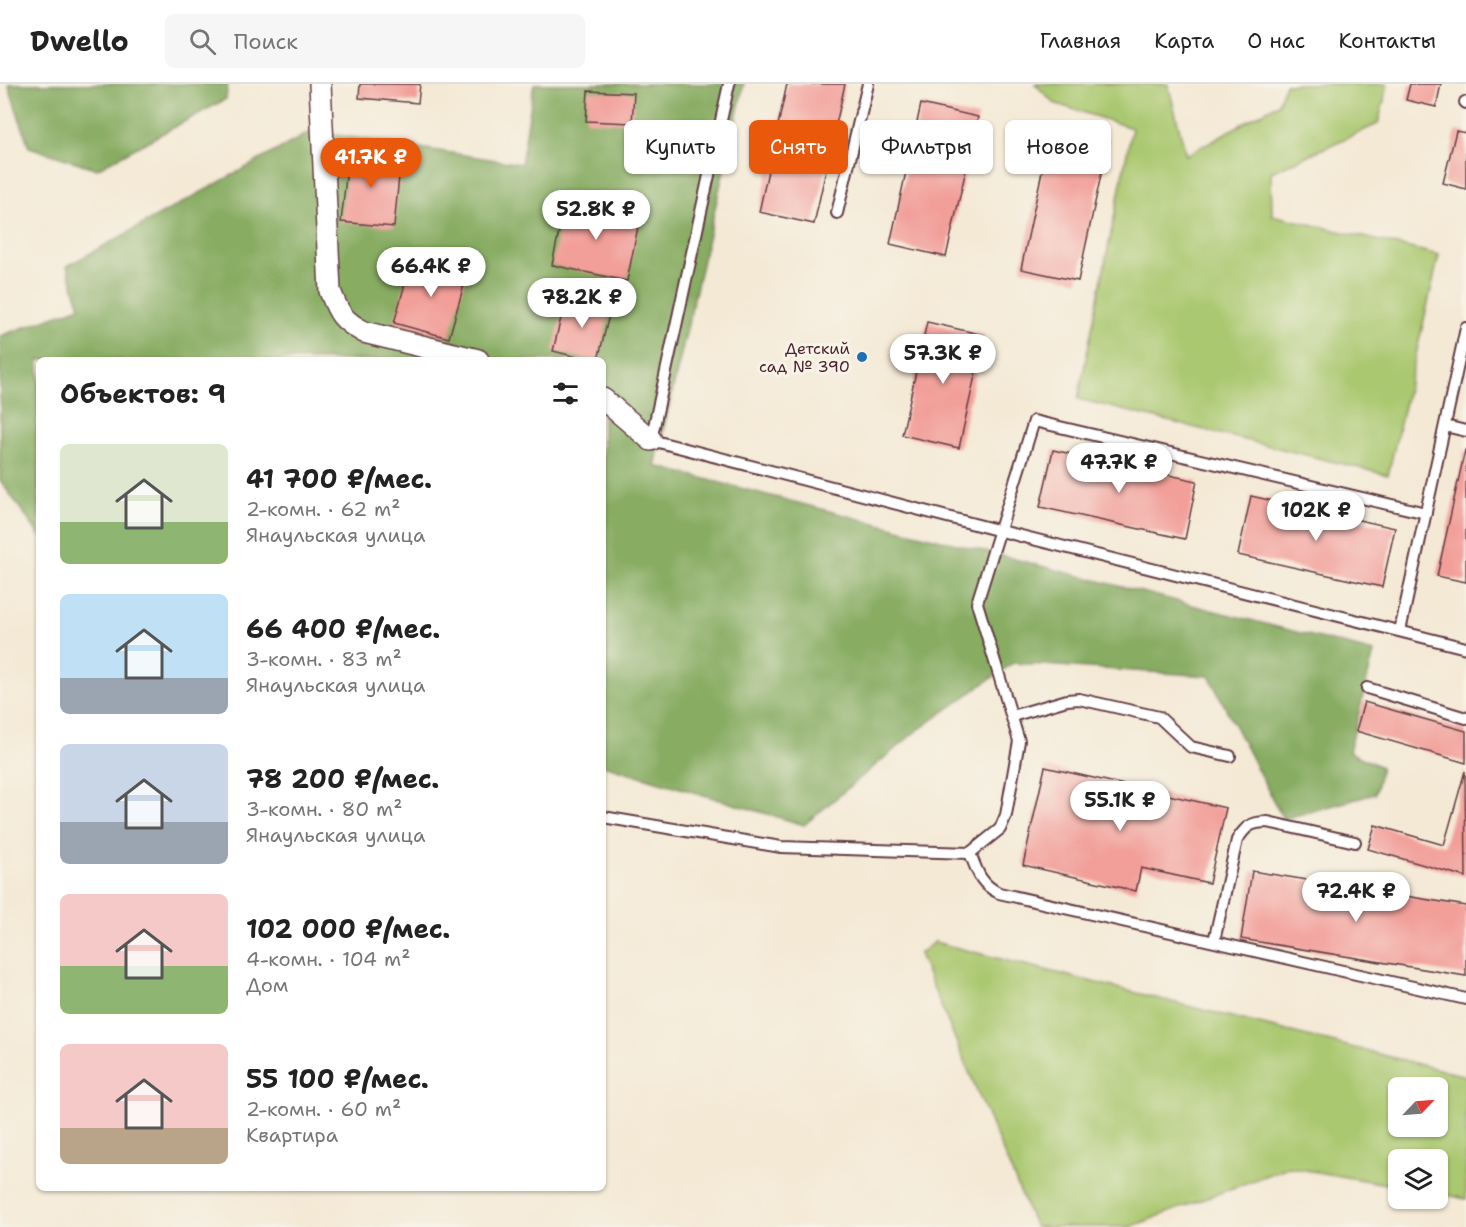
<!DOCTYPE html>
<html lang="ru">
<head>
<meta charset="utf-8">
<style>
  body { margin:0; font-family:"Shantell Sans",sans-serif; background:#f6f6f6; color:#222; height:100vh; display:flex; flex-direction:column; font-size:22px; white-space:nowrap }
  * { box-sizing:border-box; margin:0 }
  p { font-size:20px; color:#767676 }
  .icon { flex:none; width:33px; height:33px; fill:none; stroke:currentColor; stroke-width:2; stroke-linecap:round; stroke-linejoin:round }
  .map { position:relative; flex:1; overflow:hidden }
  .panel { position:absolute; left:36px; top:273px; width:570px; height:834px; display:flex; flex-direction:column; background:#fff; border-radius:9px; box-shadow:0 2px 4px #0004 }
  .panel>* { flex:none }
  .banner { position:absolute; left:624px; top:36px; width:570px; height:54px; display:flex; gap:12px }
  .needle { width:39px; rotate:65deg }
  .buttons { position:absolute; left:1388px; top:993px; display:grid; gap:12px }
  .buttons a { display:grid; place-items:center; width:60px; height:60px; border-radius:9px; background:#fff; box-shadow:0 2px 4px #0004; font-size:30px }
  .price { position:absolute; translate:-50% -51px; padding:0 14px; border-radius:21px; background:#fff; color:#222; font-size:20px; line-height:39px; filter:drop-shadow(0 2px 3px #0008) }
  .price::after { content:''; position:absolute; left:50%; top:36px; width:18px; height:14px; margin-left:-9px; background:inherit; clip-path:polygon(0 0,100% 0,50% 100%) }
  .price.current { background:#ea580c; color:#fff }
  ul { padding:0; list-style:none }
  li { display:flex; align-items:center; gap:18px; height:150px; padding:0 24px }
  li span { display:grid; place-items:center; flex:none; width:168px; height:120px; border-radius:9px; color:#555 }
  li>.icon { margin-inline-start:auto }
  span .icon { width:72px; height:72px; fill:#fffc; stroke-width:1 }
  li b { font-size:26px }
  h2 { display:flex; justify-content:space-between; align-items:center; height:72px; padding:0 24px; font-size:26px }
  .pill { padding:0 21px; border-radius:9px; background:#fff; box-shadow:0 2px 4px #0004; font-size:21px; line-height:54px }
  .pill.current { background:#ea580c; color:#fff }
  header { display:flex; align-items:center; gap:36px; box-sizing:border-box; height:84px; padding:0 30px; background:#fff; border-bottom:2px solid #e0e0e0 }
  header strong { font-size:28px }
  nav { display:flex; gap:33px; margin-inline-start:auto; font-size:21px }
  .search { width:420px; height:54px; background:#f6f6f6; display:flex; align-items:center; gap:15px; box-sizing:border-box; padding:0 21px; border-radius:9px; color:#767676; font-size:22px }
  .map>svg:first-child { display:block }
  .green { fill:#aac870; stroke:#7a744e; stroke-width:1.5; fill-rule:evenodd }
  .forest { fill:#87ac62; stroke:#686646; stroke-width:1.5 }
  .building { fill:#f29e99 }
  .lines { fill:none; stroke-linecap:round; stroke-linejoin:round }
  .service-casing { stroke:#643d44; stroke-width:14 }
  .minor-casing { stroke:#643d44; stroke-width:24 }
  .service { stroke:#fff; stroke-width:10 }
  .minor { stroke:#fff; stroke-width:21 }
  .poi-dot { fill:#1f6fb2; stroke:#f7f3e8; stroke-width:2 }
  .labels { text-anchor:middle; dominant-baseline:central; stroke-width:6; stroke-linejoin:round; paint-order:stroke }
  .poi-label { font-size:16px; fill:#4a1f2b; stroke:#f7f3e8; text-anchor:end }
</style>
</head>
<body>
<header>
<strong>Dwello</strong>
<div class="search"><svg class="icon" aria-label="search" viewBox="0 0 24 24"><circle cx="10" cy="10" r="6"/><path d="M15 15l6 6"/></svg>Поиск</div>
<nav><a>Главная</a><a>Карта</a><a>О нас</a><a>Контакты</a></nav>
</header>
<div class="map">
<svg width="1466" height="1143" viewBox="0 0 1466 1143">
  <rect width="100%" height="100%" fill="#f7f3e8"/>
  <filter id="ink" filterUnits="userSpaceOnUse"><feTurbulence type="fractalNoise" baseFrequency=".0167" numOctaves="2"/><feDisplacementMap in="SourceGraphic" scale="12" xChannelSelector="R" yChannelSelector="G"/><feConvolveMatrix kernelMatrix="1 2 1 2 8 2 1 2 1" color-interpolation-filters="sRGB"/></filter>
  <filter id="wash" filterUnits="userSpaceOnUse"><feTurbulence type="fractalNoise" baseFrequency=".008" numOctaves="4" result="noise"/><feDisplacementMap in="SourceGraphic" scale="24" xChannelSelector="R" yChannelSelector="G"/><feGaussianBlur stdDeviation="1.35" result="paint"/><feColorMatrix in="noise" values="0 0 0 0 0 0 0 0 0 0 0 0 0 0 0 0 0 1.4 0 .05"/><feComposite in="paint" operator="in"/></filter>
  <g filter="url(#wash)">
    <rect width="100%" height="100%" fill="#f4e9d5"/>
    <g class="green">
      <path d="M 1035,0 L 1168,0 L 1186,71 L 1278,20 L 1285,0 L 1388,0 L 1378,40 L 1271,88 L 1272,131 L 1439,171 L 1388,391 L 1078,315 L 1132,44 L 1054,19 Z"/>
      <path d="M 934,858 L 1466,992 L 1466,1115 L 1437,1109 L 1437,1076 L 1398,1076 L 1398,1102 L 1288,1083 L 1130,1143 L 1035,1143 L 919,870 ZM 1398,1004 L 1437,1004 L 1437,1042 L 1398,1042 Z"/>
    </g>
    <g class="forest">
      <path d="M 8,0 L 228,0 L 226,15 L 97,85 L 29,63 Z"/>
      <path d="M 534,0 L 744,0 L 655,382 L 1374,568 L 1349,668 L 1381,683 L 1375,710 L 1283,735 L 1209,592 L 1013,579 L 914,649 L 804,741 L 603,681 L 603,276 L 39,276 L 39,451 L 0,396 L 0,252 L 80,223 L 67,182 L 312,47 L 521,80 Z"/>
    </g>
    <g id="blocks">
      <g class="building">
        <path d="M 360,0 L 420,0 L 418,19 L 359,14 Z"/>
        <path d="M 787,0 L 845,0 L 814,140 L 759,128 Z"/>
        <path d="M 1410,0 L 1441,0 L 1436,23 L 1406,16 Z"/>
        <path d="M 588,7 L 634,9 L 632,39 L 586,37 Z"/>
        <path d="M 921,20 L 978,33 L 946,173 L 890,160 Z"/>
        <path d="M 1052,41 L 1109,54 L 1078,197 L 1021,185 Z"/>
        <path d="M 1456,47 L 1466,49 L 1466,105 L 1443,99 Z"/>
        <path d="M 349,66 L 401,72 L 394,143 L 341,138 Z"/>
        <path d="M 565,118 L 640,133 L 627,197 L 552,181 Z"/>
        <path d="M 412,175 L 467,190 L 449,254 L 394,239 Z"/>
        <path d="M 566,213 L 611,223 L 598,276 L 589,276 L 553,267 Z"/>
        <path d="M 927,238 L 984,251 L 959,364 L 902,351 Z"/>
        <path d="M 1053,366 L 1197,397 L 1185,455 L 1040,423 Z"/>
        <path d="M 1465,366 L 1466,366 L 1466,498 L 1437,492 Z"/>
        <path d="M 1251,412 L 1395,444 L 1382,503 L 1238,471 Z"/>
        <path d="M 1364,618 L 1466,647 L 1466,679 L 1356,647 Z"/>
        <path d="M 1045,683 L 1226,724 L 1209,799 L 1141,784 L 1136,807 L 1023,781 Z"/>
        <path d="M 1465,687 L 1466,793 L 1368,765 L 1375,741 L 1444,761 Z"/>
        <path d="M 1252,787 L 1466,822 L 1466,892 L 1241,855 Z"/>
      </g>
    </g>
  </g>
  <g filter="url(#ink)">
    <use href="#blocks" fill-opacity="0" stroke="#643d44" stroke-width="1.5"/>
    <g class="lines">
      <g class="service-casing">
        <g id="service">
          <path d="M 729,0 L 651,356 L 1001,447 L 1466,564"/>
          <path d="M 1465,18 L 1466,19"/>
          <path d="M 837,129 L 868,0"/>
          <path d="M 1445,342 L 1466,347"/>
          <path d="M 1400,547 L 1466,244"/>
          <path d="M 1367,604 L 1466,634"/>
          <path d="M 1012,632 L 1067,616 L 1079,615 L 1159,633 L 1191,663 L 1230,672"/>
          <path d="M 603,733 L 781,763 L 970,769 L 1000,745 L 1006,731 L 1019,657 L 977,519 L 1034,337 L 1426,429"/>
          <path d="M 970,769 C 977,787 980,800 999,809 L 1466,915"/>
          <path d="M 1214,857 L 1237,756 C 1246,742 1251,738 1268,738 L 1355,758"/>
        </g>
      </g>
      <g class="minor-casing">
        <g id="minor">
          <path d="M 320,0 L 330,207 C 339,230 342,236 364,248 L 478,276"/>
          <path d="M 603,315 L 651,356"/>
        </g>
      </g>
      <use href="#service" class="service"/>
      <use href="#minor" class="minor"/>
    </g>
  </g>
  <circle class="poi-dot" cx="862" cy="273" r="6"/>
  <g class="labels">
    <g class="poi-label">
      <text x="850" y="264">Детский<tspan x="850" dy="18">сад № 390</tspan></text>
    </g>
  </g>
</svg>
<div class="buttons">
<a><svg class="needle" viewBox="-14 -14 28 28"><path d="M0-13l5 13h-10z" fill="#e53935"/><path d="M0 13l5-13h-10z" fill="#767676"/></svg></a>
<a><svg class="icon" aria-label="layers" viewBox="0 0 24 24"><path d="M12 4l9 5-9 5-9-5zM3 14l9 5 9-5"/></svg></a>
</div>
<b class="price current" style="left:371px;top:105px">41.7K ₽</b>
<b class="price" style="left:596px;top:157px">52.8K ₽</b>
<b class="price" style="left:431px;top:214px">66.4K ₽</b>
<b class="price" style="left:582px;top:245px">78.2K ₽</b>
<b class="price" style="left:943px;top:301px">57.3K ₽</b>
<b class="price" style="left:1119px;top:410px">47.7K ₽</b>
<b class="price" style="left:1316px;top:458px">102K ₽</b>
<b class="price" style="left:1120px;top:748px">55.1K ₽</b>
<b class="price" style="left:1356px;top:839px">72.4K ₽</b>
<div class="banner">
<a class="pill">Купить</a>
<a class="pill current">Снять</a>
<a class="pill">Фильтры</a>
<a class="pill">Новое</a>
</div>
<section class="panel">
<h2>Объектов: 9<svg class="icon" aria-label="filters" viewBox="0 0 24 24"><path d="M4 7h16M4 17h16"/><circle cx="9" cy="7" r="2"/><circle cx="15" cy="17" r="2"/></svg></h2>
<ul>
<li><span style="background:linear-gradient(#dfe7d0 65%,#8fb573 0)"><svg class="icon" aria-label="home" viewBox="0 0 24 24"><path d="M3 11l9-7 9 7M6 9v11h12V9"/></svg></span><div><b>41 700 ₽/мес.</b><p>2-комн. · 62 m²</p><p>Янаульская улица</p></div></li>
<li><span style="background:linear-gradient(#bfe0f5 70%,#9aa5b1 0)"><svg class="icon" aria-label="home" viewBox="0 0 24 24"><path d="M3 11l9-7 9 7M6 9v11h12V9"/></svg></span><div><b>66 400 ₽/мес.</b><p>3-комн. · 83 m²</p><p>Янаульская улица</p></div></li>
<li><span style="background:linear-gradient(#c9d6e8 65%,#9aa5b1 0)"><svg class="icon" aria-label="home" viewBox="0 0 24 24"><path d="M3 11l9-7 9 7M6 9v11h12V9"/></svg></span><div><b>78 200 ₽/мес.</b><p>3-комн. · 80 m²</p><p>Янаульская улица</p></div></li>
<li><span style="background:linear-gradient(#f6c9c9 60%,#8fb573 0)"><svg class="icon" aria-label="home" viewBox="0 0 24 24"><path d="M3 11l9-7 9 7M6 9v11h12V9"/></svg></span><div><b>102 000 ₽/мес.</b><p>4-комн. · 104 m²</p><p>Дом</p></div></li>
<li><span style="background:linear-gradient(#f6c9c9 70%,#b9a48a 0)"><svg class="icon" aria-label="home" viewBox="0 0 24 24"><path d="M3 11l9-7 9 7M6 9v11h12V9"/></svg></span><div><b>55 100 ₽/мес.</b><p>2-комн. · 60 m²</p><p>Квартира</p></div></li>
</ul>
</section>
</div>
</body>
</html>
